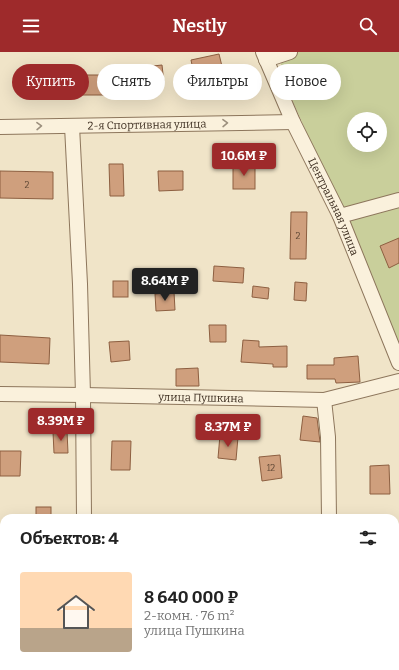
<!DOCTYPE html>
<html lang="ru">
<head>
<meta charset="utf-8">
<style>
  body { margin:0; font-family:Bitter,serif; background:#f2f2f2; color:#222; height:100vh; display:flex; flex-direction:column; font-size:15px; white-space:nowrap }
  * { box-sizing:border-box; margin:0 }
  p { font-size:13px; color:#767676 }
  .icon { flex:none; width:22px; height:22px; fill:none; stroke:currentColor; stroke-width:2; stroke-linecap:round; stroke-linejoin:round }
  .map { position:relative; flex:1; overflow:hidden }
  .side { position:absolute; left:0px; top:462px; width:399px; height:156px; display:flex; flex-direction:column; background:#fff; border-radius:12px 12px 0 0; box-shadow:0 4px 16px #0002 }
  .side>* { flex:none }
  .guide { position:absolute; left:12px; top:12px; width:375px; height:36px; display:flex; gap:8px }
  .tools { position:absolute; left:347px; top:60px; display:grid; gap:8px }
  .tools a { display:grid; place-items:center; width:40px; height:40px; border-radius:50%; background:#fff; box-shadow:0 4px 16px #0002; font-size:20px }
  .price { position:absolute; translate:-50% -34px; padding:0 9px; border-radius:4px; background:#9e2a2b; color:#fff; font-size:13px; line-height:26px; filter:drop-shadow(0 1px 2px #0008) }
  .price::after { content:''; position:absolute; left:50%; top:24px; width:12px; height:9px; margin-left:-6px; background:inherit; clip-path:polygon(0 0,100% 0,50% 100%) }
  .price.selected { background:#222; color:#fff }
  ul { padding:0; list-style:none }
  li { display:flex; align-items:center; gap:12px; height:100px; padding:0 20px }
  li+li { border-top:1px solid #e0e0e0 }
  li span { display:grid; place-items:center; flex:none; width:112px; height:80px; border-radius:4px; color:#555 }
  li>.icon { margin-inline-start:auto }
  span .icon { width:48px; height:48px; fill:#fffc; stroke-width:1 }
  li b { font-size:17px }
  h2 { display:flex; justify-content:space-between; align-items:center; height:48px; padding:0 20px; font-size:17px }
  .tag { padding:0 14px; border-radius:18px; background:#fff; box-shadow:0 4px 16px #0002; font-size:14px; line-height:36px }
  .tag.selected { background:#9e2a2b; color:#fff }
  header { display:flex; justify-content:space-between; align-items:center; height:52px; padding:0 20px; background:#9e2a2b; color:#fff; font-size:18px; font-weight:600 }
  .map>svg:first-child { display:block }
  .green { fill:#c9cf9b; fill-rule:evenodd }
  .building { fill:#cf9f7d; stroke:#8d5f41 }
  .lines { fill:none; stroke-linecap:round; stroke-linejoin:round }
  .minor-casing { stroke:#8d765c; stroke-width:16 }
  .minor { stroke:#faf1dc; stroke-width:14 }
  .oneway { stroke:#9c907e }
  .labels { text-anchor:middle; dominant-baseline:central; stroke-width:3.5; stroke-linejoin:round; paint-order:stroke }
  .number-label { font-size:9px; fill:#624a37 }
  .street-label { font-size:11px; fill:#3d2e20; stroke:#f7eed8 }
</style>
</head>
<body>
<header><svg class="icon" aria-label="menu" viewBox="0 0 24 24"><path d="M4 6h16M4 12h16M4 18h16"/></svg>Nestly<svg class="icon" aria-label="search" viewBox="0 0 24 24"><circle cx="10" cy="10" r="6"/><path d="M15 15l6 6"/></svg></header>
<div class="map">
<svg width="399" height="618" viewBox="0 0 399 618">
  <rect width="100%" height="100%" fill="#f0e4c8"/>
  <path class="green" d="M 277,0 L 399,0 L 399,295 L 358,196 L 293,50 ZM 354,67 L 380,67 L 380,93 L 354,93 Z"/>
  <g class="building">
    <path d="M 219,2 L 228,39 L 199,46 L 191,8 Z"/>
    <path d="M 162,13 L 164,31 L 146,33 L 144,15 Z"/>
    <rect x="70" y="23" width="40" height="20"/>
    <path d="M 109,112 L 123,112 L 124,144 L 110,144 Z"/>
    <rect x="233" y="113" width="22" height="24"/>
    <path d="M 0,119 L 53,120 L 53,147 L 0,146 Z"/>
    <path d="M 158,119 L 183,119 L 183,138 L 159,139 Z"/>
    <path d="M 291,160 L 307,160 L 306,207 L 290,207 Z"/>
    <path d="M 399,186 L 399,211 L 389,216 L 380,194 Z"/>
    <path d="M 214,214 L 244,216 L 243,231 L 213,229 Z"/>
    <rect x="113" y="229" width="15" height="16"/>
    <path d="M 295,230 L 307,231 L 306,249 L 294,248 Z"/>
    <path d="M 253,234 L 269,236 L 268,247 L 252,245 Z"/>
    <path d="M 174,240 L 175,258 L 156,259 L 155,242 Z"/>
    <path d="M 209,273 L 226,273 L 226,290 L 210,290 Z"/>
    <path d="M 0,283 L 50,286 L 49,312 L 0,310 Z"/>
    <path d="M 243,288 L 259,289 L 259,295 L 287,294 L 287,315 L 273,315 L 273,312 L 241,310 Z"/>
    <path d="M 129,289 L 130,308 L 111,310 L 109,290 Z"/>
    <path d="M 358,304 L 360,330 L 336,331 L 335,327 L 307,327 L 307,313 L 334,313 L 334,306 Z"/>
    <path d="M 198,316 L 199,334 L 176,334 L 176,317 Z"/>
    <path d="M 303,364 L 317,366 L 320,390 L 300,388 Z"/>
    <path d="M 67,379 L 68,401 L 54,401 L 53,380 Z"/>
    <path d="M 220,383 L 238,385 L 236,408 L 218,406 Z"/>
    <path d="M 112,389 L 131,389 L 130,418 L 111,418 Z"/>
    <path d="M 0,399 L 21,399 L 20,424 L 0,424 Z"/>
    <path d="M 280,403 L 282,426 L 262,429 L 259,405 Z"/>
    <path d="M 389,413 L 390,442 L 370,442 L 370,414 Z"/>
    <rect x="36" y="455" width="15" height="11"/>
  </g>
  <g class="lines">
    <g class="minor-casing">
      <g id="minor">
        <path id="s1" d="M 263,0 L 293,70 L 340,164 L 399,311"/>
        <path d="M 266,8 L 290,0"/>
        <path d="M 72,74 L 80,232 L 83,343 L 84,466"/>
        <path id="s2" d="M 0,75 L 293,70"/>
        <path d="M 340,164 L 399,148"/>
        <path id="s3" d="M 0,342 L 83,343 L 324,348 L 399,329"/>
        <path d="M 324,348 L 328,385 L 329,466"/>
        <path d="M 100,614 L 102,618"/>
        <path d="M 331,614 L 331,618"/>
      </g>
    </g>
    <use href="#minor" class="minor"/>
  </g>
  <defs><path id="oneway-chevron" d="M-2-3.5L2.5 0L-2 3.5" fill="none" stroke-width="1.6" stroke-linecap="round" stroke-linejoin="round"/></defs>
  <g class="oneway">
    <use href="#oneway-chevron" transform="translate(225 71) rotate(-1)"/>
    <use href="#oneway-chevron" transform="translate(39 74) rotate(-1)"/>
  </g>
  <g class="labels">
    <g class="number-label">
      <text x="27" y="133">2</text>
      <text x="298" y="184">2</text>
      <text x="271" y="416">12</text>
    </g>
    <g class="street-label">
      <text stroke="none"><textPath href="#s2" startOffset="147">2-я Спортивная улица</textPath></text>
      <text stroke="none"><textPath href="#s1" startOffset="170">Центральная улица</textPath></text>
      <text stroke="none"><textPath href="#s3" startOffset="201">улица Пушкина</textPath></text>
    </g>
  </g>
</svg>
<div class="tools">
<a><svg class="icon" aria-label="locate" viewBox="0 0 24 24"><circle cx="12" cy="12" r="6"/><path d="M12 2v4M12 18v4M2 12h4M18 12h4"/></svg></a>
</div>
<b class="price" style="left:244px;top:125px">10.6M ₽</b>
<b class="price selected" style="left:165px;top:250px">8.64M ₽</b>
<b class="price" style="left:61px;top:390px">8.39M ₽</b>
<b class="price" style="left:228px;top:396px">8.37M ₽</b>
<div class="guide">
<a class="tag selected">Купить</a>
<a class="tag">Снять</a>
<a class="tag">Фильтры</a>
<a class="tag">Новое</a>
</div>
<section class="side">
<h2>Объектов: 4<svg class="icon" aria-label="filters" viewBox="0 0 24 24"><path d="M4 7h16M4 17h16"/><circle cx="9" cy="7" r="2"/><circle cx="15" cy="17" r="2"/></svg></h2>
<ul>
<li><span style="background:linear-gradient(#ffd9b3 70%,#b9a48a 0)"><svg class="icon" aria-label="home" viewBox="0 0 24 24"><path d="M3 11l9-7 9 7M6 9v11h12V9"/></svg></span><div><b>8 640 000 ₽</b><p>2-комн. · 76 m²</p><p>улица Пушкина</p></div></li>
</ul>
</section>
</div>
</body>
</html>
